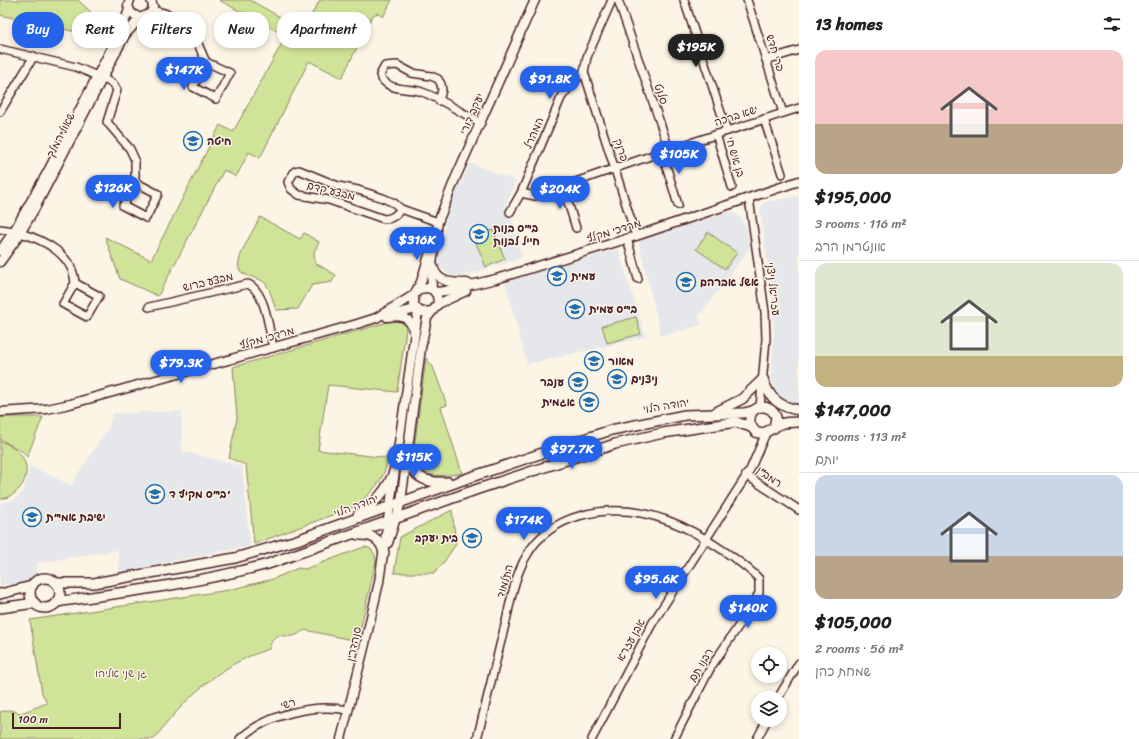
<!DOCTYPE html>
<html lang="en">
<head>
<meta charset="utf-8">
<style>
  body { margin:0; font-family:Sriracha,"Playpen Sans Hebrew",sans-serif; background:#f2f2f2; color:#202124; height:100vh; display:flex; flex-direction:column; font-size:15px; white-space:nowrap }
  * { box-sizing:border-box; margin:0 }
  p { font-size:13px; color:#757577 }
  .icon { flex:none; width:22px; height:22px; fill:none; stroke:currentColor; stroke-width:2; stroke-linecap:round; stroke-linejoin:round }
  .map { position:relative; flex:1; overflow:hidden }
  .side { display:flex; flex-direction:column; background:#fff; width:340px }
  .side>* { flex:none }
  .guide { position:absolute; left:12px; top:12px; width:380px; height:36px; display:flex; gap:8px }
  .tools { position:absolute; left:751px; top:647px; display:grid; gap:8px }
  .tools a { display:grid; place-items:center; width:36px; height:36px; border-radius:50%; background:#fff; box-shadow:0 2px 6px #0003; font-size:20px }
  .scale { position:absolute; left:12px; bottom:10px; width:109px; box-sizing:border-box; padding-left:4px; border:2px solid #4a1f2b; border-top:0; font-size:11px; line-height:14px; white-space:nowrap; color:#4a1f2b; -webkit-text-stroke:3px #fcf5e5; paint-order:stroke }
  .price { position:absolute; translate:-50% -34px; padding:0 9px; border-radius:14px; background:#2563eb; color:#fff; font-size:13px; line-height:26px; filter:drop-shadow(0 1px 2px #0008) }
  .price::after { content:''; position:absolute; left:50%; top:24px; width:12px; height:9px; margin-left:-6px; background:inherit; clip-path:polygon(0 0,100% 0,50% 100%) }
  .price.selected { background:#222; color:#fff }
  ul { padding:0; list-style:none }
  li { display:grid; align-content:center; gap:8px; height:212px; padding:0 16px }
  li+li { border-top:1px solid #e0e0e0 }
  li span { display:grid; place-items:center; height:124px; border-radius:12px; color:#555 }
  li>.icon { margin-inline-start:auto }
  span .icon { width:72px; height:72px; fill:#fffc; stroke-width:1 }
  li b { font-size:17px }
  h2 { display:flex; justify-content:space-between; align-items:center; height:48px; padding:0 16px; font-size:17px }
  .tag { padding:0 14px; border-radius:16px; background:#fff; box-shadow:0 2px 6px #0003; font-size:14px; line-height:36px }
  .tag.selected { background:#2563eb; color:#fff }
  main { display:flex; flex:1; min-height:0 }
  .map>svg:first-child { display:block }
  .built { fill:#e6e7ea }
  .green { fill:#d0e499; stroke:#8d8262 }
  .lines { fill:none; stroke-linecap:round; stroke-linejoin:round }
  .minor-casing { stroke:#4a1f2b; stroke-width:10 }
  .tertiary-casing { stroke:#4a1f2b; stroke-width:11 }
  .secondary-casing { stroke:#4a1f2b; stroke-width:12 }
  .minor { stroke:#fcf5e5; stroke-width:7 }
  .tertiary { stroke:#fcf5e5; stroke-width:8 }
  .secondary { stroke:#fcf5e5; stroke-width:9 }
  .labels { text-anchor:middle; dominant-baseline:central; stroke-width:3; stroke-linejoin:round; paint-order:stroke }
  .street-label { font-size:11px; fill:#4a1f2b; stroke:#fcf5e5 }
  .poi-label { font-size:11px; font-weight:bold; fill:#4a1f2b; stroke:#fcf5e5; text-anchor:start }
  .park-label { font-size:11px; fill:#6c5046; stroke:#fcf5e5 }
</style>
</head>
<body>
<main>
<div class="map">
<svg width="799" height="739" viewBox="0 0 799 739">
  <rect width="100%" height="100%" fill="#fcf5e5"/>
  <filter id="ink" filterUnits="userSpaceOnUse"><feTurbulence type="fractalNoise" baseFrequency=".025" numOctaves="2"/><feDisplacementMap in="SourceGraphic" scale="8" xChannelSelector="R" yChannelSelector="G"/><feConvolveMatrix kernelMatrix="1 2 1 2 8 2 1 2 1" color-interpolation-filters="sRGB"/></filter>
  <g filter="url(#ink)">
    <g class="built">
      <path d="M 470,163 L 516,181 L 504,209 L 510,212 L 522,258 L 459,277 L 449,275 L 443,270 L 439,266 L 437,256 L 449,209 Z"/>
      <path d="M 799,196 L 799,405 L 793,405 L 782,399 L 776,392 L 772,380 L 774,309 L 760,208 L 765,202 Z"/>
      <path d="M 729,212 L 735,213 L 740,217 L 746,226 L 750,248 L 699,316 L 701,325 L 661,336 L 638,239 Z"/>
      <path d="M 618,249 L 646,337 L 527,364 L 505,281 Z"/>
      <path d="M 182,411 L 182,451 L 242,466 L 250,546 L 119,572 L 118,550 L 37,563 L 38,581 L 0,585 L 0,504 L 15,499 L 24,490 L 30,466 L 71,485 L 109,426 L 113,413 Z"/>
    </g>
    <g class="green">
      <path d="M 0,0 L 78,0 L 110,30 L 104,38 L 0,15 Z"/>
      <path d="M 219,0 L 250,0 L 289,22 L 310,17 L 320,0 L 392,0 L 383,17 L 377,13 L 372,16 L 342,78 L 309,61 L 260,158 L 249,152 L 236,177 L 224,170 L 158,296 L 120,279 L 105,237 L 151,260 L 220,125 L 233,132 L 286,36 Z"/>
      <path d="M 260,217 L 300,239 L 304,233 L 319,242 L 314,252 L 315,263 L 336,275 L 332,282 L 312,285 L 298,309 L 276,310 C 273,302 271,291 266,284 C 260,276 243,278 239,269 C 235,258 255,228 260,217 Z"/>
      <path d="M 493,230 L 505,259 L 486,267 L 474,238 Z"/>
      <path d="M 708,232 L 737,253 L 725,269 L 696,249 Z"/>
      <path d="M 636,317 L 641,334 L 607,343 L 602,326 Z"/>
      <path d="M 398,319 L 405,325 L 406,330 L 397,392 L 328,385 L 318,450 L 387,458 C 387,478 370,495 354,507 L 254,544 L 246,465 L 229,458 L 237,418 L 233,367 Z"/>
      <path d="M 426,358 L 433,367 L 447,405 L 441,407 L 462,473 C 444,476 417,481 413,456 Z"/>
      <path d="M 43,417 L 27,457 L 23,452 L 0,439 L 0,417 Z"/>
      <path d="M 0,441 C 8,444 15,448 21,455 C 34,472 21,497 0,499 Z"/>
      <path d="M 452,510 L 456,544 L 444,562 L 434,573 L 394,573 L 400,537 Z"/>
      <path d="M 364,547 C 372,547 375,553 376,561 L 360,631 L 354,630 L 352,640 L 305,630 C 302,631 299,634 296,635 C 282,640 275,627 269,649 C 218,665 186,698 154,739 L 0,739 L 0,712 L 9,710 L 21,713 L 47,703 L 42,693 L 30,620 L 229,590 L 273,579 L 298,568 L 305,569 Z"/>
    </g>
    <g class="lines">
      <g class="minor-casing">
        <g id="minor">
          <path d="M 618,0 L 669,149"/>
          <path d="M 684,0 L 727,131"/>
          <path d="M 747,0 L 783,113"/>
          <path d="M 152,10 C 192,19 190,27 206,62"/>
          <path d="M 0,49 L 76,67 L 97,76"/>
          <path d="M 766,60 L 799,50"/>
          <path d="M 206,62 L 230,73 L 216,99 L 193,87 Z"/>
          <path d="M 584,72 L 636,236"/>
          <path d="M 103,78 L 114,85 L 117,90 L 107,122 L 130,149 L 135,160 L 135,182"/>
          <path d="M 439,101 L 442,90 L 441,84 L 438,79 L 431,76 L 412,73 L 397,65 L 385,66 L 380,75 C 386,91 406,88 419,91 C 435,95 465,115 481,123"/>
          <path d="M 0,112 L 34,56"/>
          <path d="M 764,119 L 782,174"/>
          <path d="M 716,134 L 732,187"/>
          <path d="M 662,152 L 678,205"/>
          <path d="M 299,170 L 338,186 L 358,190 L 383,198 L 394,203 L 401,209 C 396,215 392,219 384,219 L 329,200 L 299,195 L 291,189 L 288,182 L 295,171 Z"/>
          <path d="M 135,182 L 158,194 L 146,218 L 123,206 Z"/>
          <path d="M 563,186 L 576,228"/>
          <path d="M 521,193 L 535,196 L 662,152 L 799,108"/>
          <path d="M 749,198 L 765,312 L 766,339 L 760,407"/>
          <path d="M 401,209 L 438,222"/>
          <path d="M 510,212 L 521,193 L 561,98 L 573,82 L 584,72 L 587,57 L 612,0"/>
          <path d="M 0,229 L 14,231"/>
          <path d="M 20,233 C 45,240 73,255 75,283"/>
          <path d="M 627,238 L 638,279"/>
          <path d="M 75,283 L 99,296 L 87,317 L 63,304 Z"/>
          <path d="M 149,307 L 248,284 C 266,292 269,330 273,348"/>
          <path d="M 746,475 L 799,510"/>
          <path d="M 778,698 L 799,663"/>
          <path d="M 240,739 C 266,715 313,703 348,710"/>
          <path d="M 477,739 C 487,700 496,660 506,621 C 511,599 515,575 527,555 C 538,535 558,522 579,516 C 630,501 678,519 721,549 C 734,558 748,567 759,579 L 759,593 L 754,603 L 711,667 L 674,739"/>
          <path d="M 592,739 L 652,624 L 750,470 L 766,433"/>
          <path d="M 757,739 L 767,720"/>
        </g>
      </g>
      <g class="tertiary-casing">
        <g id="tertiary">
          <path d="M 130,0 L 128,6 L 131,13 L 140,18 L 151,13 L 153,6 L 151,0"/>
          <path d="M 0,251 L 14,231 L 47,173 L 124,24 L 129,9"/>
          <path d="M 0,262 L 18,237 L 35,208 L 125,35 L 140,18"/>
          <path d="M 433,266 C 437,283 452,283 467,283"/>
          <path d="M 432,289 L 431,271 L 438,222 L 455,179 L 535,0"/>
          <path d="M 416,291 L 421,282 L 429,255"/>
          <path d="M 435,292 L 445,291 L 496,279 L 636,236 L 799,181"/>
          <path d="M 438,304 L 466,291"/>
          <path d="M 395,314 L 416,309"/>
          <path d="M 387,317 C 401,315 410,316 414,332"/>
          <path d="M 0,412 L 47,409 L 70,404 L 357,324 L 376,318 L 414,295"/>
          <path d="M 388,543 L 401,502 L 421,348 L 427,318 L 438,304 L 437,295 L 433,290 L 428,288 L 420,289 L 414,295 L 414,306 L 421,312 L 432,311"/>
          <path d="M 341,739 L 364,648 L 379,582 L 418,311"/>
        </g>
      </g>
      <g class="secondary-casing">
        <g id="secondary">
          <path d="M 763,379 C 769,398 779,407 799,410"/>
          <path d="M 716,412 L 742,399 L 763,379"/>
          <path d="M 774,428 L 776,417 C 770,401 748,405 750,423 C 758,443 769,429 780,424 C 786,422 793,422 799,422"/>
          <path d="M 407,451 C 411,476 423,484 448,482"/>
          <path d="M 358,515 C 376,502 388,490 395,469"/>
          <path d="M 358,535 C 372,534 381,539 384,553"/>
          <circle cx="45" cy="593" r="15"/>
          <path d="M 56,583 L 94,583 L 235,558 L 297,540 L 468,478 L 611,430 L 685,415 L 744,413 L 752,411"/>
          <path d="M 0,594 L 32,586"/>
          <path d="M 56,602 C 127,592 198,583 268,564 L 478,489 L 615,444 L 663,433 L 736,422 L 751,427"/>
          <path d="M 0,608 L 35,603"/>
        </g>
      </g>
      <use href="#minor" class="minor"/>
      <use href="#tertiary" class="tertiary"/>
      <use href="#secondary" class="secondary"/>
    </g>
  </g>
  <defs>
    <g id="school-ring" transform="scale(1)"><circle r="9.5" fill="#fcf5e5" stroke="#1f6fb2" stroke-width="1.5"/><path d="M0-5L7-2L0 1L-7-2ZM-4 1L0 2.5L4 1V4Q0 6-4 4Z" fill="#1f6fb2"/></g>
  </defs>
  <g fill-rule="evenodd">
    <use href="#school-ring" x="193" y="141"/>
    <use href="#school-ring" x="479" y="234"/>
    <use href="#school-ring" x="557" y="276"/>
    <use href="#school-ring" x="686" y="282"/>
    <use href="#school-ring" x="575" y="309"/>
    <use href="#school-ring" x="594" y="361"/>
    <use href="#school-ring" x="617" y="379"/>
    <use href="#school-ring" x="578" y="382"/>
    <use href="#school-ring" x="589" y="402"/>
    <use href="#school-ring" x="155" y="494"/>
    <use href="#school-ring" x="32" y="517"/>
    <use href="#school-ring" x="472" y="538"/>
  </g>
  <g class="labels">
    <g class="street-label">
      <text transform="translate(775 53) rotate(73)">פרי חדש</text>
      <text transform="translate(661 94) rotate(71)">סלנט</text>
      <text transform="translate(472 114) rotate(-66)">יעקב דורי</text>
      <text transform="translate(736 116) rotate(-18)">ישא ברכה</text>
      <text transform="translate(534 133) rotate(-67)">המהרל</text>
      <text transform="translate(61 135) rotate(-63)">שאול המלך</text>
      <text transform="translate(621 150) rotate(72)">פרנק</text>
      <text transform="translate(735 157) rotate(73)">בן איש חי</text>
      <text transform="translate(331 191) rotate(14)">מבצע קדם</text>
      <text transform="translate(614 231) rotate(-17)">מרדכי מקלף</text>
      <text transform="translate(208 282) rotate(-13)">מבצע ברוש</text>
      <text transform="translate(773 289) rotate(83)">עזריאל ניצני</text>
      <text transform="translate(267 338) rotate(-16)">מרדכי מקלף</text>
      <text transform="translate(666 406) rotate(-9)">יהודה הלוי</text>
      <text transform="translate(769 477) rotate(34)">רמב"ן</text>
      <text transform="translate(356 506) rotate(-20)">יהודה הלוי</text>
      <text transform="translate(505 581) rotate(-74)">התלמוד</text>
      <text transform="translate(631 640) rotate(-61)">אבן עזרא</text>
      <text transform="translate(354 644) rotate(-77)">סנהדרין</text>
      <text transform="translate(701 665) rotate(-59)">רבנו תם</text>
      <text transform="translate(288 704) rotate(-16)">רשי</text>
    </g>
    <g class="poi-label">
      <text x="207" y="141">חיטה</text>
      <text x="493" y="228">בי"ס בנות<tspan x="493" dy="13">חייל לבנות</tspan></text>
      <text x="571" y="276">עמית</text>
      <text x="700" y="282">אשל אברהם</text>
      <text x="589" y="309">בי"ס עמית</text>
      <text x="608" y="361">מאור</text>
      <text x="631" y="379">ניצנים</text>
      <text x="564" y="382" text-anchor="end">ענבר</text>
      <text x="575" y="402" text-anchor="end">אגמית</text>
      <text x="169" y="494">בי"ס מקיף ד'</text>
      <text x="46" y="517">ישיבת אמי"ת</text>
      <text x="458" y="538" text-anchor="end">בית יעקב</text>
    </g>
    <g class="park-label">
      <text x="121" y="673">גן שני אליהו</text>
    </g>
  </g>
</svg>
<div class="tools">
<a><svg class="icon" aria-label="locate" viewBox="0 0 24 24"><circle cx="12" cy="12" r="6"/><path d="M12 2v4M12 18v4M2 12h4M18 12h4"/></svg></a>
<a><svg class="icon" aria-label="layers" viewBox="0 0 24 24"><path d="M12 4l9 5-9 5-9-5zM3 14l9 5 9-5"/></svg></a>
</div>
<div class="scale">100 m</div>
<b class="price selected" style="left:696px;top:68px">$195K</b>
<b class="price" style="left:184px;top:91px">$147K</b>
<b class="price" style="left:550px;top:100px">$91.8K</b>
<b class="price" style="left:679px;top:175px">$105K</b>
<b class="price" style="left:113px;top:209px">$126K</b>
<b class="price" style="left:560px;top:210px">$204K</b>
<b class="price" style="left:417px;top:261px">$316K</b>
<b class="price" style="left:181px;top:384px">$79.3K</b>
<b class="price" style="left:572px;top:470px">$97.7K</b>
<b class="price" style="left:414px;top:478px">$115K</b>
<b class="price" style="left:524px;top:541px">$174K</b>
<b class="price" style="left:656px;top:600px">$95.6K</b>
<b class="price" style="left:748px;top:629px">$140K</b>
<div class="guide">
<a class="tag selected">Buy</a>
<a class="tag">Rent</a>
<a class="tag">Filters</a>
<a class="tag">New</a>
<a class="tag">Apartment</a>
</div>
</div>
<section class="side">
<h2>13 homes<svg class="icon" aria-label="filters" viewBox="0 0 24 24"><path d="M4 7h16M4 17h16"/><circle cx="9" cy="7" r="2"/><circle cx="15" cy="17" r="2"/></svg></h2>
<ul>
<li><span style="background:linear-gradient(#f6c9c9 60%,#b9a48a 0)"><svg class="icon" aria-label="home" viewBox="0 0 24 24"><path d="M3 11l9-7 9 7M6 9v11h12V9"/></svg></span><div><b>$195,000</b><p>3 rooms · 116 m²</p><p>אונטרמן הרב</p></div></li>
<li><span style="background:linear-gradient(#dfe7d0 75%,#c2b280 0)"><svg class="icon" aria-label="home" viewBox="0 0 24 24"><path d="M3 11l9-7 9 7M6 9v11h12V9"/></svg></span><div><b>$147,000</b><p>3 rooms · 113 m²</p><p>יותם</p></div></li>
<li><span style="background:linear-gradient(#c9d6e8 65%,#b9a48a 0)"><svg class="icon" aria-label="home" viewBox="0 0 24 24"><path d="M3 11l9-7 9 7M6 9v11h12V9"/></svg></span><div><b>$105,000</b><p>2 rooms · 56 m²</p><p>שמחת כהן</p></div></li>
</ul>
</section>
</main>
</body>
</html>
